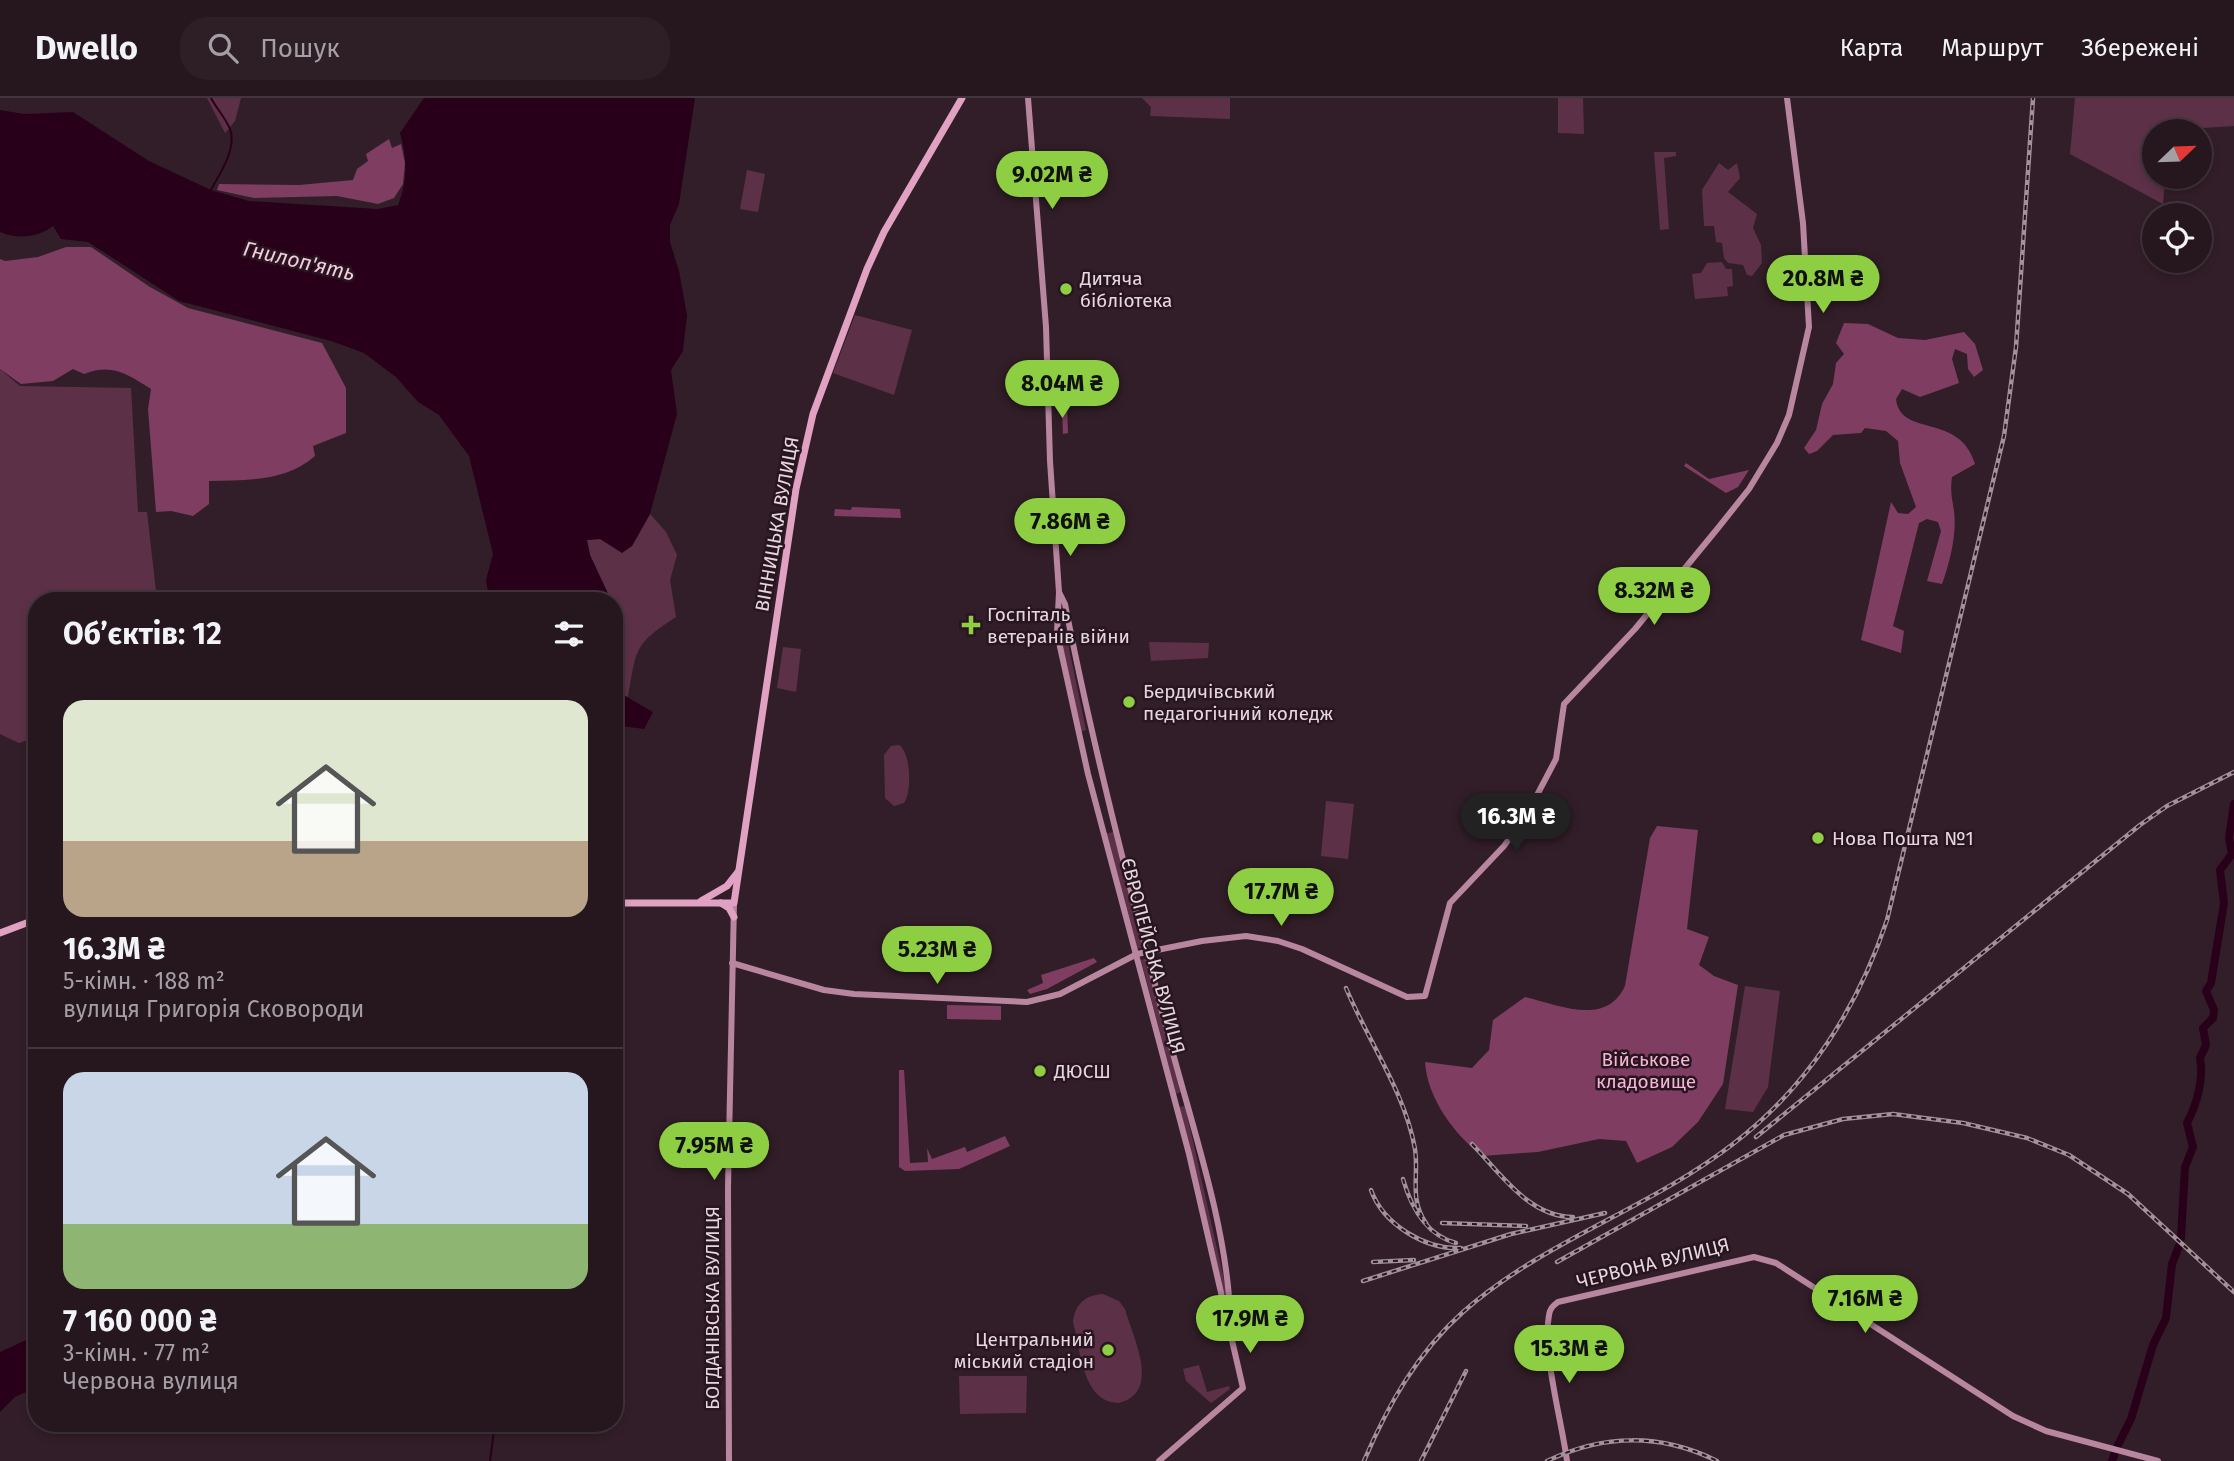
<!DOCTYPE html>
<html lang="uk">
<head>
<meta charset="utf-8">
<style>
  body { margin:0; font-family:"Fira Sans",sans-serif; background:#2e1f27; color:#f1f3f6; height:100vh; display:flex; flex-direction:column; font-size:26px; white-space:nowrap }
  * { box-sizing:border-box; margin:0 }
  p { font-size:23px; color:#a49fa4 }
  .icon { flex:none; width:38px; height:38px; fill:none; stroke:currentColor; stroke-width:2; stroke-linecap:round; stroke-linejoin:round }
  .map { position:relative; flex:1; overflow:hidden }
  .details { position:absolute; left:28px; top:494px; width:595px; height:840px; display:flex; flex-direction:column; background:#26161e; border-radius:28px; box-shadow:0 4px 10px #0003,0 0 0 2px #42353c }
  .details>* { flex:none }
  .needle { width:46px; rotate:67deg }
  .fabs { position:absolute; left:2142px; top:21px; display:grid; gap:14px }
  .fabs a { display:grid; place-items:center; width:70px; height:70px; border-radius:50%; background:#26161e; box-shadow:0 4px 10px #0003,0 0 0 2px #42353c; font-size:35px }
  .price { position:absolute; translate:-50% -60px; padding:0 16px; border-radius:24px; background:#8ece43; color:#111; font-size:23px; line-height:46px; filter:drop-shadow(0 2px 4px #0008) }
  .price::after { content:''; position:absolute; left:50%; top:42px; width:21px; height:16px; margin-left:-10px; background:inherit; clip-path:polygon(0 0,100% 0,50% 100%) }
  .price.active { background:#222; color:#fff }
  ul { padding:0; list-style:none }
  li { display:grid; align-content:center; gap:14px; height:371px; padding:0 35px }
  li+li { border-top:2px solid #42353c }
  li span { display:grid; place-items:center; height:217px; border-radius:21px; color:#555 }
  li>.icon { margin-inline-start:auto }
  span .icon { width:126px; height:126px; fill:#fffc; stroke-width:1 }
  li b { font-size:30px }
  h2 { display:flex; justify-content:space-between; align-items:center; height:84px; padding:0 35px; font-size:30px }
  header { display:flex; align-items:center; gap:42px; box-sizing:border-box; height:98px; padding:0 35px; background:#26161e; border-bottom:2px solid #42353c }
  header strong { font-size:33px }
  nav { display:flex; gap:38px; margin-inline-start:auto; font-size:24px }
  .search { width:490px; height:63px; background:#2e1f27; display:flex; align-items:center; gap:18px; box-sizing:border-box; padding:0 24px; border-radius:28px; color:#a49fa4; font-size:26px }
  .map>svg:first-child { display:block }
  .green { fill:#5c3148 }
  .forest { fill:#7e3d61 }
  .water { fill:#290019 }
  .lines { fill:none; stroke-linecap:round; stroke-linejoin:round }
  .stream { stroke:#290019; stroke-width:2 }
  .river { stroke:#290019; stroke-width:8 }
  .secondary { stroke:#b8869f; stroke-width:6 }
  .primary { stroke:#e1a1c2; stroke-width:7 }
  .rail-casing { stroke:#a19199; stroke-width:4.5 }
  .rail { stroke:#28151f; stroke-width:2; stroke-dasharray:5; stroke-linecap:butt }
  .poi-dot { fill:#8ece43; stroke:#28151f; stroke-width:2.5 }
  .labels { text-anchor:middle; dominant-baseline:central; stroke-width:5; stroke-linejoin:round; paint-order:stroke }
  .poi-label { font-size:19px; fill:#e5d7de; stroke:#28151f; text-anchor:start }
  .street-label { font-size:19px; fill:#e5d7de; stroke:#28151f }
  .park-label { font-size:19px; fill:#f3b7d5; stroke:#28151f }
  .water-label { font-size:21px; font-style:italic; fill:#f4cbdf; stroke:#28151f }
</style>
</head>
<body>
<header>
<strong>Dwello</strong>
<div class="search"><svg class="icon" aria-label="search" viewBox="0 0 24 24"><circle cx="10" cy="10" r="6"/><path d="M15 15l6 6"/></svg>Пошук</div>
<nav><a>Карта</a><a>Маршрут</a><a>Збережені</a></nav>
</header>
<div class="map">
<svg width="2234" height="1363" viewBox="0 0 2234 1363">
  <rect width="100%" height="100%" fill="#321e28"/>
  <g class="green">
    <path d="M 207,0 L 241,0 L 235,23 L 225,35 Z"/>
    <path d="M 1142,0 L 1230,0 L 1230,21 L 1150,18 L 1151,9 Z"/>
    <path d="M 1558,0 L 1583,0 L 1584,36 L 1558,35 Z"/>
    <path d="M 2075,0 L 2234,0 L 2234,28 L 2154,33 L 2154,79 L 2165,79 L 2163,106 L 2070,56 Z"/>
    <path d="M 1654,54 L 1676,54 L 1676,58 L 1664,60 L 1669,131 L 1660,132 Z"/>
    <path d="M 1719,65 L 1728,72 L 1737,65 L 1740,80 L 1728,94 L 1757,116 L 1753,130 L 1761,147 L 1762,165 L 1752,178 L 1747,177 L 1743,167 L 1728,165 L 1724,160 L 1722,145 L 1716,144 L 1714,128 L 1704,128 L 1702,92 Z"/>
    <path d="M 747,72 L 765,76 L 758,114 L 740,111 Z"/>
    <path d="M 1722,164 L 1726,171 L 1732,171 L 1733,188 L 1727,189 L 1728,198 L 1695,201 L 1692,176 L 1701,175 L 1707,165 Z"/>
    <path d="M 855,217 L 912,232 L 894,297 L 833,275 Z"/>
    <path d="M 0,271 L 20,288 L 131,290 L 138,414 L 147,414 L 157,502 L 37,502 L 37,639 L 19,645 L 0,636 Z"/>
    <path d="M 650,416 L 666,434 L 677,457 L 670,482 L 676,519 C 633,547 637,550 628,599 L 620,595 L 621,530 L 614,502 L 611,502 L 590,457 L 587,442 L 600,441 L 632,448 Z"/>
    <path d="M 1066,536 L 1086,632 L 1080,634 L 1060,538 Z"/>
    <path d="M 1149,544 L 1209,545 L 1208,560 L 1151,563 Z"/>
    <path d="M 783,549 L 801,551 L 796,594 L 777,590 Z"/>
    <path d="M 899,647 C 911,655 912,694 904,705 L 894,708 L 885,700 L 884,657 L 891,648 Z"/>
    <path d="M 1326,703 L 1354,706 L 1348,761 L 1321,758 Z"/>
    <path d="M 1113,734 L 1143,849 L 1137,851 L 1105,736 Z"/>
    <path d="M 1147,860 L 1181,994 L 1176,996 L 1141,862 Z"/>
    <path d="M 1745,888 L 1780,893 L 1768,989 L 1753,1014 L 1725,1011 Z"/>
    <path d="M 1185,1008 L 1227,1195 L 1223,1196 L 1179,1009 Z"/>
    <path d="M 1103,1196 L 1119,1203 L 1125,1211 C 1133,1240 1162,1294 1119,1305 C 1082,1304 1081,1253 1073,1224 C 1075,1206 1085,1197 1103,1196 Z"/>
    <path d="M 1199,1267 L 1207,1294 L 1229,1288 L 1230,1291 L 1211,1305 L 1186,1283 L 1183,1271 Z"/>
    <path d="M 959,1278 L 1027,1278 L 1026,1315 L 960,1316 Z"/>
  </g>
  <g class="forest">
    <path d="M 389,41 L 392,50 L 401,46 L 405,65 L 403,86 L 394,100 L 378,106 L 337,98 L 254,100 L 217,92 L 219,86 L 299,87 L 353,82 L 357,71 L 368,63 L 366,56 Z"/>
    <path d="M 66,149 L 91,149 L 150,189 L 188,210 L 322,245 L 346,290 L 346,335 L 313,348 L 315,358 C 285,384 247,382 209,383 L 209,406 L 193,418 L 171,413 L 156,414 L 148,311 L 151,291 C 127,276 112,265 84,276 L 73,271 L 53,283 L 21,286 L 0,271 L 0,161 L 5,163 L 38,159 Z"/>
    <path d="M 1844,225 L 1868,226 L 1898,240 L 1925,242 L 1964,234 L 1975,246 L 1983,272 L 1974,279 L 1968,271 L 1967,256 L 1955,251 L 1952,261 L 1959,285 L 1920,299 L 1902,291 L 1896,301 C 1900,340 1960,314 1975,366 L 1952,379 C 1950,393 1952,400 1954,413 C 1957,436 1950,464 1942,486 L 1927,483 L 1941,433 L 1938,424 L 1927,421 L 1919,425 L 1893,528 L 1904,533 L 1901,555 L 1861,542 L 1891,404 L 1898,415 L 1908,416 L 1916,409 L 1900,365 L 1898,343 L 1886,333 L 1865,330 L 1861,335 L 1833,337 L 1817,353 L 1809,356 L 1804,350 L 1816,332 L 1822,306 L 1833,286 L 1836,265 L 1844,256 L 1836,245 Z"/>
    <path d="M 1084,287 L 1084,300 L 1090,306 L 1067,307 L 1068,335 L 1063,336 L 1061,288 Z"/>
    <path d="M 1686,365 L 1709,381 L 1749,372 L 1738,389 L 1726,395 L 1684,368 Z"/>
    <path d="M 852,409 L 900,411 L 901,420 L 834,418 L 835,411 L 851,412 Z"/>
    <path d="M 1657,728 L 1698,732 L 1687,831 L 1709,839 L 1699,867 L 1714,878 L 1738,887 L 1723,986 L 1698,1024 L 1672,1049 L 1637,1065 L 1626,1043 L 1599,1041 L 1538,1054 L 1482,1058 C 1455,1037 1427,1000 1425,964 L 1472,970 L 1489,952 L 1493,922 L 1525,899 C 1559,907 1606,929 1625,888 L 1650,740 Z"/>
    <path d="M 1094,860 L 1097,864 L 1047,891 L 1030,896 L 1027,892 L 1043,885 L 1041,877 Z"/>
    <path d="M 947,907 L 1001,908 L 1001,922 L 947,921 Z"/>
    <path d="M 899,972 L 904,972 L 910,1065 L 928,1064 L 927,1050 L 932,1061 L 965,1049 L 967,1054 L 1005,1038 L 1010,1048 L 959,1071 L 905,1073 L 899,1069 Z"/>
  </g>
  <g class="water">
    <path d="M 424,0 L 695,0 L 679,106 L 670,127 L 670,144 L 679,173 L 687,217 L 683,253 L 671,272 L 677,316 L 650,416 L 632,448 L 622,455 L 600,441 L 587,442 L 590,457 L 611,502 L 489,502 L 486,482 L 493,456 L 469,358 L 439,317 L 418,304 L 396,279 L 364,255 L 331,243 L 179,203 L 88,144 L 61,141 L 53,128 C 39,139 18,142 0,134 L 0,12 L 24,16 L 73,14 L 149,63 L 211,92 L 249,103 L 378,111 L 398,107 C 408,83 407,60 400,35 Z"/>
    <path d="M 614,510 L 621,530 L 620,595 L 653,614 L 644,631 L 614,627 Z"/>
    <path d="M 37,1237 L 37,1289 L 15,1299 L 0,1314 L 0,1254 Z"/>
  </g>
  <g class="lines">
    <g class="stream">
      <path d="M 211,92 C 220,75 235,54 231,34 C 229,24 216,10 211,0"/>
      <path d="M 490,1363 L 495,1325"/>
    </g>
    <g class="river">
      <path d="M 2181,1140 L 2185,1069 L 2193,1049 L 2187,1025 C 2197,1006 2204,981 2200,960 L 2206,947 L 2203,930 L 2213,920 L 2214,912 L 2206,893 L 2211,885 L 2224,805 L 2220,772 L 2232,756 L 2229,740 L 2234,706"/>
      <path d="M 2118,1347 L 2131,1321 L 2153,1247 L 2166,1220 L 2172,1166 L 2179,1148"/>
      <path d="M 2112,1363 L 2115,1355"/>
    </g>
    <g class="secondary">
      <path d="M 1028,0 L 1046,229 L 1050,363 L 1059,494 L 1057,535 L 1088,676 L 1189,1056 L 1243,1290 L 1159,1363"/>
      <path d="M 1059,494 L 1065,506 C 1094,655 1133,801 1171,948 C 1193,1031 1227,1131 1230,1216"/>
      <path d="M 732,865 L 824,892 L 854,896 L 1027,904 L 1060,896 L 1137,856 L 1202,843 L 1246,838 L 1278,843 L 1302,851 L 1407,899 L 1425,898 L 1450,805 L 1504,748 L 1526,718 L 1556,661 L 1564,606 L 1635,531 L 1718,430 L 1749,391 L 1777,345 L 1789,317 L 1809,229 L 1803,125 L 1787,0"/>
      <path d="M 729,1363 L 728,1090 L 734,805"/>
      <path d="M 1567,1363 C 1562,1324 1542,1254 1549,1217 C 1550,1210 1553,1208 1558,1204 L 1754,1159 L 1776,1165 L 2013,1318 L 2046,1333 L 2158,1363"/>
    </g>
    <g class="primary">
      <path d="M 701,803 L 727,788 L 738,774"/>
      <path d="M 614,805 L 734,805 L 796,391 L 813,316 L 867,171 L 884,134 L 962,0"/>
      <path d="M 721,805 L 729,810 L 734,819"/>
      <path d="M 0,835 L 37,821"/>
    </g>
    <g class="rail-casing">
      <g id="rail">
        <path d="M 1346,890 C 1368,943 1405,994 1415,1051 C 1419,1078 1409,1101 1426,1125"/>
        <path d="M 1756,1039 L 2140,727 L 2167,708 L 2234,674"/>
        <path d="M 1472,1046 C 1500,1075 1529,1119 1573,1119"/>
        <path d="M 1403,1081 C 1411,1109 1426,1137 1456,1145"/>
        <path d="M 1371,1092 C 1383,1126 1425,1152 1461,1150"/>
        <path d="M 1442,1125 L 1526,1128"/>
        <path d="M 1373,1164 L 1414,1162"/>
        <path d="M 1557,1164 L 1784,1037 L 1843,1021 L 1893,1016 L 1963,1025 L 2027,1040 L 2069,1057 L 2128,1096 L 2234,1194"/>
        <path d="M 1363,1183 L 1511,1136 L 1605,1115"/>
        <path d="M 1364,1363 C 1388,1307 1417,1255 1463,1214 C 1543,1143 1649,1111 1733,1046 C 1808,989 1858,909 1887,822 L 2004,338 L 2016,249 L 2033,0"/>
        <path d="M 1421,1363 L 1466,1273"/>
        <path d="M 1547,1363 C 1603,1336 1661,1335 1717,1363"/>
      </g>
    </g>
    <use href="#rail" class="rail"/>
  </g>
  <g class="poi-dot">
    <circle cx="1066" cy="191" r="7"/>
    <path d="M967.5 516.5h7v7h7v7h-7v7h-7v-7h-7v-7h7z"/>
    <circle cx="1129" cy="604" r="7"/>
    <circle cx="1818" cy="740" r="7"/>
    <circle cx="1040" cy="973" r="7"/>
    <circle cx="1108" cy="1252" r="7"/>
  </g>
  <g class="labels">
    <g class="poi-label">
      <text x="1080" y="180">Дитяча<tspan x="1080" dy="22">бібліотека</tspan></text>
      <text x="987" y="516">Госпіталь<tspan x="987" dy="22">ветеранів війни</tspan></text>
      <text x="1143" y="593">Бердичівський<tspan x="1143" dy="22">педагогічний коледж</tspan></text>
      <text x="1832" y="740">Нова Пошта №1</text>
      <text x="1054" y="973">ДЮСШ</text>
      <text x="1094" y="1241" text-anchor="end">Центральний<tspan x="1094" dy="22">міський стадіон</tspan></text>
    </g>
    <g class="street-label">
      <text transform="translate(777 426) rotate(-80)">ВІННИЦЬКА ВУЛИЦЯ</text>
      <text transform="translate(1153 858) rotate(75)">ЄВРОПЕЙСЬКА ВУЛИЦЯ</text>
      <text transform="translate(1653 1165) rotate(-14)">ЧЕРВОНА ВУЛИЦЯ</text>
      <text transform="translate(712 1210) rotate(-90)">БОГДАНІВСЬКА ВУЛИЦЯ</text>
    </g>
    <g class="park-label">
      <text x="1646" y="961">Військове<tspan x="1646" dy="22">кладовище</tspan></text>
    </g>
    <g class="water-label">
      <text transform="translate(299 163) rotate(13)">Гнилоп'ять</text>
    </g>
  </g>
</svg>
<div class="fabs">
<a><svg class="needle" viewBox="-14 -14 28 28"><path d="M0-13l5 13h-10z" fill="#e53935"/><path d="M0 13l5-13h-10z" fill="#a49fa4"/></svg></a>
<a><svg class="icon" aria-label="locate" viewBox="0 0 24 24"><circle cx="12" cy="12" r="6"/><path d="M12 2v4M12 18v4M2 12h4M18 12h4"/></svg></a>
</div>
<b class="price" style="left:1052px;top:113px">9.02M ₴</b>
<b class="price" style="left:1823px;top:217px">20.8M ₴</b>
<b class="price" style="left:1062px;top:322px">8.04M ₴</b>
<b class="price" style="left:1070px;top:460px">7.86M ₴</b>
<b class="price" style="left:1654px;top:529px">8.32M ₴</b>
<b class="price active" style="left:1516px;top:755px">16.3M ₴</b>
<b class="price" style="left:1281px;top:830px">17.7M ₴</b>
<b class="price" style="left:937px;top:888px">5.23M ₴</b>
<b class="price" style="left:714px;top:1084px">7.95M ₴</b>
<b class="price" style="left:1865px;top:1237px">7.16M ₴</b>
<b class="price" style="left:1250px;top:1257px">17.9M ₴</b>
<b class="price" style="left:1569px;top:1287px">15.3M ₴</b>
<section class="details">
<h2>Об’єктів: 12<svg class="icon" aria-label="filters" viewBox="0 0 24 24"><path d="M4 7h16M4 17h16"/><circle cx="9" cy="7" r="2"/><circle cx="15" cy="17" r="2"/></svg></h2>
<ul>
<li><span style="background:linear-gradient(#dfe7d0 65%,#b9a48a 0)"><svg class="icon" aria-label="home" viewBox="0 0 24 24"><path d="M3 11l9-7 9 7M6 9v11h12V9"/></svg></span><div><b>16.3M ₴</b><p>5-кімн. · 188 m²</p><p>вулиця Григорія Сковороди</p></div></li>
<li><span style="background:linear-gradient(#c9d6e8 70%,#8fb573 0)"><svg class="icon" aria-label="home" viewBox="0 0 24 24"><path d="M3 11l9-7 9 7M6 9v11h12V9"/></svg></span><div><b>7 160 000 ₴</b><p>3-кімн. · 77 m²</p><p>Червона вулиця</p></div></li>
</ul>
</section>
</div>
</body>
</html>
